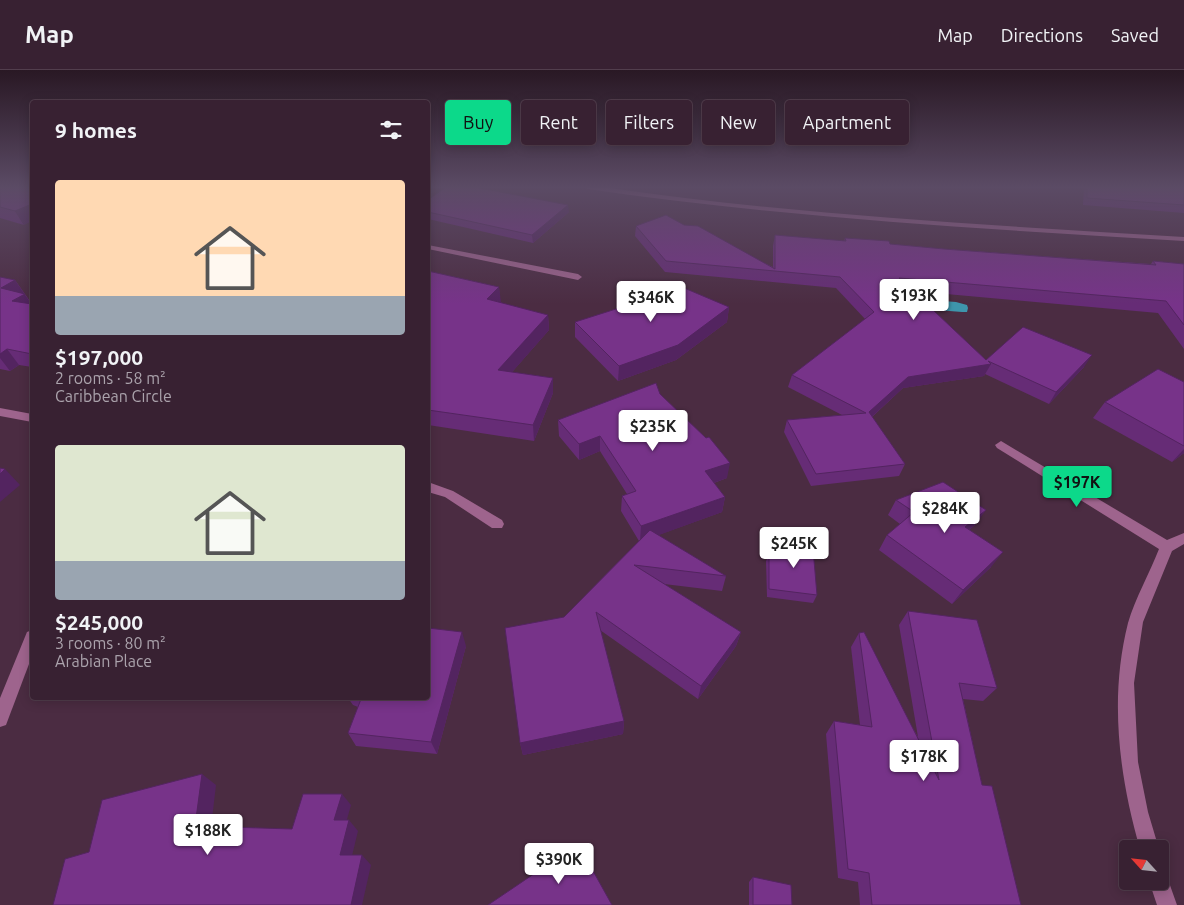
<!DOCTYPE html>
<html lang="en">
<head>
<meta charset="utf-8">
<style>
  body { margin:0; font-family:Ubuntu,sans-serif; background:#3f293a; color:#f1f3f6; height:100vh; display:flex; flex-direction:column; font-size:19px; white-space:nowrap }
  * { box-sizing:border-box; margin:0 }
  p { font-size:16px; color:#aba3ac }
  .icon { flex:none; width:28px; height:28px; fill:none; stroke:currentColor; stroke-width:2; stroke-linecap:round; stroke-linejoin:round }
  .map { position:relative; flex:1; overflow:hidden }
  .sheet { position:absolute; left:30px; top:30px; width:400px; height:600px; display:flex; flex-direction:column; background:#382132; border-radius:5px; box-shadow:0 2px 12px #0003,0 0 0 1px #523e4d }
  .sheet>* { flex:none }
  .top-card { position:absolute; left:445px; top:30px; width:475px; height:45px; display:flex; gap:10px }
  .needle { width:32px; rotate:297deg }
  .buttons { position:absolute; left:1119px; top:770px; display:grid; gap:10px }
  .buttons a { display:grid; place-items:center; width:50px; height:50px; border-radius:5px; background:#382132; box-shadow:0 2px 12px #0003,0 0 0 1px #523e4d; font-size:25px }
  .price { position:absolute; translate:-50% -42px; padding:0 11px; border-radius:5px; background:#fff; color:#222; font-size:16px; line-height:32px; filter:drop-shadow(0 1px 2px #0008) }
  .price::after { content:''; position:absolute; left:50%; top:30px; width:15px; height:11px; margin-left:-8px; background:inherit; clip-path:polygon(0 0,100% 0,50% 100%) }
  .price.selected { background:#0cd98a; color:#111 }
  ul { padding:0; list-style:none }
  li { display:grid; align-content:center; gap:10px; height:265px; padding:0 25px }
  li span { display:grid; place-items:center; height:155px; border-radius:5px; color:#555 }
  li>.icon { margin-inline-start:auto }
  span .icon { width:90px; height:90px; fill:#fffc; stroke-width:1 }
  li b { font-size:21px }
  h2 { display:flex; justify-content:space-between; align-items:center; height:60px; padding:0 25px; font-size:21px }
  .tag { padding:0 18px; border-radius:5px; background:#382132; box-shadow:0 2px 12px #0003,0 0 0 1px #523e4d; font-size:18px; line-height:45px }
  .tag.selected { background:#0cd98a; color:#111 }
  header { display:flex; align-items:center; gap:30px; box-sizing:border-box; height:70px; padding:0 25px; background:#382132; border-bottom:1px solid #523e4d }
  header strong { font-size:24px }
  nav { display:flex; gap:28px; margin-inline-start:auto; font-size:18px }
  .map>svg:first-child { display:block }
  .water { fill:#3e95ac }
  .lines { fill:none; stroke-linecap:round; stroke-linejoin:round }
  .minor { fill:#9e648d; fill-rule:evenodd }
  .wall { fill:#662c76 }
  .shaded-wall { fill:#532460 }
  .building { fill:#773389; stroke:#532460 }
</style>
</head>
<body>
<header>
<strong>Map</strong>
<nav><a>Map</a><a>Directions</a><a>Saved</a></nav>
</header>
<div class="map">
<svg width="1184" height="835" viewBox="0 0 1184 835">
  <rect width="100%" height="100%" fill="#4b2c42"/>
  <path class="water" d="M 917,229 L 956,232 L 967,235 L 968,238 L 967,242 L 962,242 L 924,239 Z"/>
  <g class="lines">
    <g class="minor">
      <path d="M 584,117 L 602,117 C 795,145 989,155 1184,167 L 1184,171 C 985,159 786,148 588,119 Z"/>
      <path d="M 428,175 L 578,204 L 582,207 L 578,210 L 428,179 Z"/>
      <path d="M 0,338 L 32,344 L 32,352 L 0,346 Z"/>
      <path d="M 1001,371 L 1167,470 L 1184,463 L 1184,474 L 1172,481 L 1143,552 L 1134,613 L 1138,692 L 1148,742 L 1159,779 L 1140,779 C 1119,706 1109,628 1128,553 C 1135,529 1150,502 1159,479 L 997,378 L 995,375 Z"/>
      <path d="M 428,412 L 453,421 L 502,450 L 504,454 L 502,458 L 492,458 L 445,427 L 428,422 Z"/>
      <path d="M 32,560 L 32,586 L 6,655 L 0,657 L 0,628 L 27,562 Z"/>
      <path d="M 1160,802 L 1166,804 L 1177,835 L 1157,835 L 1149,811 L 1160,811 Z"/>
    </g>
  </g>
  <g class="wall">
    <path d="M 0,117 L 24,155 L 0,148 Z"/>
    <path d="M 1084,117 L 1184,117 L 1184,143 L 1083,135 Z"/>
    <path d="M 428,130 L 569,142 L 533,173 L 428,149 Z"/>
    <path d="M 684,155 L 773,197 L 773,176 L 775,165 L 844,171 L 845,168 L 890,174 L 944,179 L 1151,194 L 1153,191 L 1184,194 L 1184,279 L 1158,243 L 913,221 L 986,290 L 1084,297 L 1049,334 L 985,304 L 984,306 L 903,318 L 872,347 L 905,394 L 899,406 L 811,416 L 784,362 L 787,350 L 842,345 L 788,317 L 792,305 L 865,249 L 836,218 L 665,202 L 635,166 L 636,156 Z"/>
    <path d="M 428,201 L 499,217 L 500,233 L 548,245 L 549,260 L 512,302 L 553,308 L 553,323 L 534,371 L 428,355 Z"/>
    <path d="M 0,207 L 15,210 L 32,234 L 32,297 L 19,295 L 10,301 L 0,299 Z"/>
    <path d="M 729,237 L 727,252 L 676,290 L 618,311 L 575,267 L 575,252 Z"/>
    <path d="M 1184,312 L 1184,383 L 1172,392 L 1093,348 L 1105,332 Z"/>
    <path d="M 660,324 L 727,408 L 714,413 L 725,427 L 722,442 L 658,465 L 726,506 L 722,521 L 664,514 L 741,562 L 736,576 L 698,629 L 600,560 L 624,651 L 623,664 L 523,685 L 520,673 L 564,547 L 639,471 L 621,441 L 622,426 L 627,424 L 600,381 L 579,390 L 559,366 L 558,350 Z"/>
    <path d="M 896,430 L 975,455 L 969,460 L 991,497 L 952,534 L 879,480 L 887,465 L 900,454 L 888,445 Z"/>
    <path d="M 769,484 L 817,525 L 813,533 L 767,527 L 766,491 Z"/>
    <path d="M 908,541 L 997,618 L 983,631 L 963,629 L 982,715 L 1021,835 L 860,835 L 858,812 L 838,808 L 826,664 L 834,651 L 860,655 L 851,577 L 859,563 L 918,667 L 899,555 Z"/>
    <path d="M 466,576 L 437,684 L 356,676 L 348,663 L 358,637 L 353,635 L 348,628 L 428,628 Z"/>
    <path d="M 753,807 L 792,835 L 749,835 L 749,812 Z"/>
  </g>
  <g class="shaded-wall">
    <path d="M 32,134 L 32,151 L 24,155 L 15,141 Z"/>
    <path d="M 568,135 L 569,142 L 533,173 L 532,165 Z"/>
    <path d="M 15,210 L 32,235 L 23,245 L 1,218 Z"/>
    <path d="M 499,217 L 501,232 L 489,244 L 487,229 Z"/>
    <path d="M 729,237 L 727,252 L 676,290 L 618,311 L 619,296 Z"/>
    <path d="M 548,245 L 549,260 L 500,316 L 498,300 Z"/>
    <path d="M 7,279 L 19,295 L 10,301 L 0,288 L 0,284 Z"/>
    <path d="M 1092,285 L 1084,297 L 1049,334 L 1056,322 Z"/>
    <path d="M 991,294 L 984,306 L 903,318 L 864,354 L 869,342 L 908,307 Z"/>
    <path d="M 553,308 L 553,323 L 534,371 L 533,355 Z"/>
    <path d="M 600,366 L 600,381 L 579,390 L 579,374 Z"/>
    <path d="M 1184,379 L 1184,383 L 1172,392 Z"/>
    <path d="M 730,393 L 727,408 L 702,417 L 705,401 Z"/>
    <path d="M 5,399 L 20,415 L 0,432 L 0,404 Z"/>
    <path d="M 725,427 L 722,442 L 640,472 L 641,456 Z"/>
    <path d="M 986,440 L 975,455 L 955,472 L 965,457 Z"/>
    <path d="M 1003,482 L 991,497 L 952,534 L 963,520 Z"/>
    <path d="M 462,562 L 466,576 L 437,684 L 431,672 Z"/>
    <path d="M 741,562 L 736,576 L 698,629 L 701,616 Z"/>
    <path d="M 624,651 L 623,664 L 523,685 L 520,673 Z"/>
    <path d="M 202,704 L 216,715 L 210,766 L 195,756 Z"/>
    <path d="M 342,724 L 351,735 L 344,760 L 334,750 Z"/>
    <path d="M 349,750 L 358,761 L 350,794 L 340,785 Z"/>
    <path d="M 362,785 L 371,795 L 362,835 L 351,835 Z"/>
  </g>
  <g class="building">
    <path d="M 0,117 L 32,117 L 32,134 L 15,141 L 0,137 Z"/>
    <path d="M 446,117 L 474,117 L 568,135 L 532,165 L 428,142 L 428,130 Z"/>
    <path d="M 1087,117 L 1184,117 L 1184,135 L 1087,128 Z"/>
    <path d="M 666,145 L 684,155 L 698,156 L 775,199 L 775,165 L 846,171 L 845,168 L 889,171 L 890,174 L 944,179 L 1156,195 L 1153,191 L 1184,194 L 1184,255 L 1166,231 L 899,208 L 986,290 L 1023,257 L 1092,285 L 1056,322 L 988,291 L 991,294 L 908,307 L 869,342 L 905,394 L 816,404 L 787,350 L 866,343 L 792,305 L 874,242 L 840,207 L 666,191 L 636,156 Z"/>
    <path d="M 428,201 L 499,217 L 487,229 L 548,245 L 498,300 L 553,308 L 533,355 L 428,340 Z"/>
    <path d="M 0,207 L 15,210 L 1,218 L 25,224 L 12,231 L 32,234 L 32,284 L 7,279 L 0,284 Z"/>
    <path d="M 670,212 L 729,237 L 678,275 L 619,296 L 575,252 L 641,231 Z"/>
    <path d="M 1158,299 L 1184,312 L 1184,376 L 1105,332 Z"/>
    <path d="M 656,313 L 660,324 L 706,368 L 709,367 L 730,393 L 705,401 L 725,427 L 641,456 L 622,426 L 636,421 L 600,366 L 579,374 L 558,350 Z"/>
    <path d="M 0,398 L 5,399 L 0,404 Z"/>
    <path d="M 943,412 L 986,440 L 965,457 L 1003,482 L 963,520 L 887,465 L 914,442 L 896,430 Z"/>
    <path d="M 650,460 L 726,506 L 634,495 L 741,562 L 701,616 L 596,542 L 624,651 L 520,673 L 505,558 L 564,547 Z"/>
    <path d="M 812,467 L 817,525 L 769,519 L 769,484 Z"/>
    <path d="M 908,541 L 977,550 L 997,618 L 959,613 L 982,715 L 992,716 L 1021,835 L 872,835 L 869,803 L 848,799 L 834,651 L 872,657 L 859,563 L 864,562 L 939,710 Z"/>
    <path d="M 428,558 L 462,562 L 431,672 L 348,663 L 361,629 L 358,628 L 428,628 Z"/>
    <path d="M 202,704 L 195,756 L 292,759 L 303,724 L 342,724 L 334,750 L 349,750 L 340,785 L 362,785 L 351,835 L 53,835 L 65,789 L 89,782 L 102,730 Z"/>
    <path d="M 578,774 L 612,835 L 488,835 Z"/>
    <path d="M 753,807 L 791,815 L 792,835 L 753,835 Z"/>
  </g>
  <linearGradient id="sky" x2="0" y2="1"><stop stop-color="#291824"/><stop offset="0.5" stop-color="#5b4b65"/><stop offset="1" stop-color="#5b4b65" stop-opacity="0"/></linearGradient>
  <rect width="1184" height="234" fill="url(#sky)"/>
</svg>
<div class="buttons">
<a><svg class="needle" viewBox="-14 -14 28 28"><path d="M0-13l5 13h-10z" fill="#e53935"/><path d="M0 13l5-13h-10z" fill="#aba3ac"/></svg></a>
</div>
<b class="price" style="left:914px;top:251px">$193K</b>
<b class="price" style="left:651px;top:253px">$346K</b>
<b class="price" style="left:653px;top:382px">$235K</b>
<b class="price selected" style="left:1077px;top:438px">$197K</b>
<b class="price" style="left:945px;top:464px">$284K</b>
<b class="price" style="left:794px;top:499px">$245K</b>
<b class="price" style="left:924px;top:712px">$178K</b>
<b class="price" style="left:208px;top:786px">$188K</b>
<b class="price" style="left:559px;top:815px">$390K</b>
<div class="top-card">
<a class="tag selected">Buy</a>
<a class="tag">Rent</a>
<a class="tag">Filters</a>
<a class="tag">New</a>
<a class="tag">Apartment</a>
</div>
<section class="sheet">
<h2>9 homes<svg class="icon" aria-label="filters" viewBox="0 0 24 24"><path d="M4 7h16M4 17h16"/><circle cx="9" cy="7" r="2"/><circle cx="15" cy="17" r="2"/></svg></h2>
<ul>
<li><span style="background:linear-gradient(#ffd9b3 75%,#9aa5b1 0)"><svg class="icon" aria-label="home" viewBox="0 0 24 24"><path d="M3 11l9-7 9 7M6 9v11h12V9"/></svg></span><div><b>$197,000</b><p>2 rooms · 58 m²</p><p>Caribbean Circle</p></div></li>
<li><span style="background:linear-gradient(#dfe7d0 75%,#9aa5b1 0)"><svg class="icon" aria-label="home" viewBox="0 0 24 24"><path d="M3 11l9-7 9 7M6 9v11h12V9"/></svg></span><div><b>$245,000</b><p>3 rooms · 80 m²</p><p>Arabian Place</p></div></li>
</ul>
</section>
</div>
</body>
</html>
